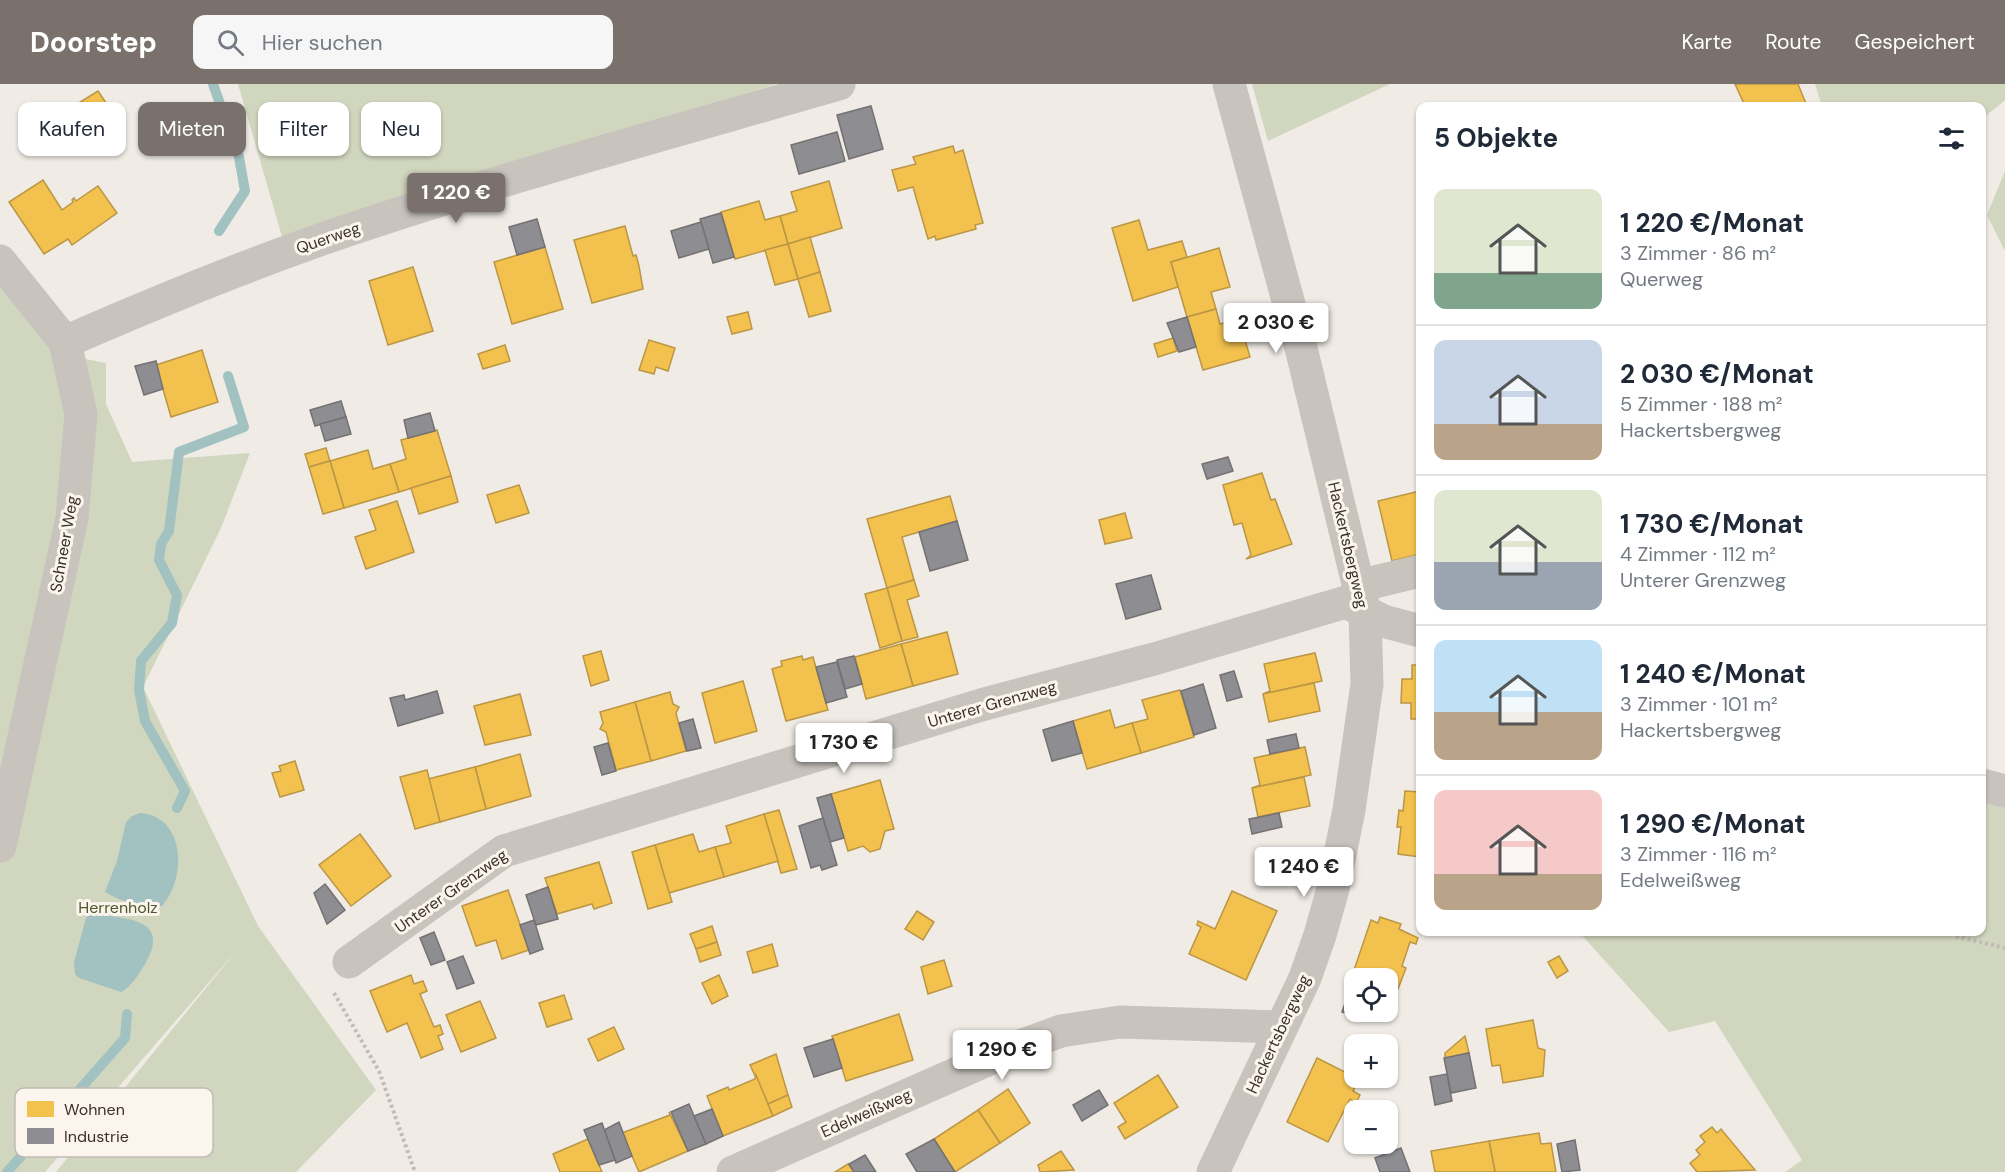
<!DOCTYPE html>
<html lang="de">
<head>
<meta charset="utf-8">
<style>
  body { margin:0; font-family:"DM Sans",sans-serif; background:#f6f6f7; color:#1f2937; height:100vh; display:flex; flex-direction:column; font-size:22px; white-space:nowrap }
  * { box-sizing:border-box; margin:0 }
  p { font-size:20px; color:#747a83 }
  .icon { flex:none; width:33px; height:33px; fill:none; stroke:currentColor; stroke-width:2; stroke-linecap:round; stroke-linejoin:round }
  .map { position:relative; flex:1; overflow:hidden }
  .sheet { position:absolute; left:1416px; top:18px; width:570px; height:834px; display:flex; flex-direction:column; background:#fff; border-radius:12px; box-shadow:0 2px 4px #0004 }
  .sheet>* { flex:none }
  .guide { position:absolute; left:18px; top:18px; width:570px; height:54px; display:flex; gap:12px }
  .buttons { position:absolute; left:1344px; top:884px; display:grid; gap:12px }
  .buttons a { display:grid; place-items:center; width:54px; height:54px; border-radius:12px; background:#fff; box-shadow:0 2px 4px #0004; font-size:30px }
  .price { position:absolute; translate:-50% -51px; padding:0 14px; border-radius:6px; background:#fff; color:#222; font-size:20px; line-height:39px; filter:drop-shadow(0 2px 3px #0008) }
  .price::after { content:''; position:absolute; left:50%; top:36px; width:18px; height:14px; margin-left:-9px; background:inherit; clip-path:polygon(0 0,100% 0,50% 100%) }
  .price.on { background:#7a716c; color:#fff }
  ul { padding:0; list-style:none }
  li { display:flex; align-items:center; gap:18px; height:150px; padding:0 18px }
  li+li { border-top:2px solid #e0e1e3 }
  li span { display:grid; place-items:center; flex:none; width:168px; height:120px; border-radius:12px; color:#555 }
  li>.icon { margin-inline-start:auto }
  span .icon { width:72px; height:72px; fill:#fffc; stroke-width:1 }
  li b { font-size:26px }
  h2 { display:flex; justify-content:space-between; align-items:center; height:72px; padding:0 18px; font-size:26px }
  .chip { padding:0 21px; border-radius:12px; background:#fff; box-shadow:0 2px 4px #0004; font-size:21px; line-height:54px }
  .chip.on { background:#7a716c; color:#fff }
  header { display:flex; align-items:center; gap:36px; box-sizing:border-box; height:84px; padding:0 30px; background:#7a716c; color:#fff }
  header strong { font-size:28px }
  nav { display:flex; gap:33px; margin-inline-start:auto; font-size:21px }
  .search { width:420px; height:54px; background:#f6f6f7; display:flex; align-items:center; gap:15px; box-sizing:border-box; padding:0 21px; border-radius:12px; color:#747a83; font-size:22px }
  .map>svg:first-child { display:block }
  .green { fill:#d1d6bf }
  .water { fill:#a1c2c1 }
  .homes { fill:#f2c14e; stroke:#bb9644; stroke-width:1.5 }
  .industry { fill:#8d8d92; stroke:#747173; stroke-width:1.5 }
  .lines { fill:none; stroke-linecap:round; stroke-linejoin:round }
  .stream { stroke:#a1c2c1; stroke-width:10 }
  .path { stroke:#c2bbb6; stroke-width:4; stroke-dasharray:3 3; stroke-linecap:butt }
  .minor { stroke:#c9c3be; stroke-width:33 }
  .labels { text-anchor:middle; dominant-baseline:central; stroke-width:6; stroke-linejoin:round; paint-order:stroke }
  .street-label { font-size:16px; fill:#3b302b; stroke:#fbf5ee }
  .park-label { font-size:16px; fill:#4a5a2e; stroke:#fbf5ee }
  .key { fill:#fbf5ee; stroke:#c1bab4; stroke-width:1.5 }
  .key-label { font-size:16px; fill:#3b302b }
</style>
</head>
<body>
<header>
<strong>Doorstep</strong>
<div class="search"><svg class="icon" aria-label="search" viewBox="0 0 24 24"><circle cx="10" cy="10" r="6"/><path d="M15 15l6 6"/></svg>Hier suchen</div>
<nav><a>Karte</a><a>Route</a><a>Gespeichert</a></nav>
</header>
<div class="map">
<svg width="2005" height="1088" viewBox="0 0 2005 1088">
  <rect width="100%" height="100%" fill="#f0ebe5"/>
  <g class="green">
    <path d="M 238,0 L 776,0 L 283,156 Z"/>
    <path d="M 1252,0 L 1390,0 L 1268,57 Z"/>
    <path d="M 1815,0 L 2005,0 L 2005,16 L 1982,35 L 1982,22 L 1822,22 Z"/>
    <path d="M 2005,87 L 2005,167 L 1987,131 Z"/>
    <path d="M 0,200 L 65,271 L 106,279 L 106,320 L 132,378 L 250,369 L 221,444 L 143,603 L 258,842 L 376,1006 L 296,1088 L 56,1088 L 237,866 L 45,1088 L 0,1088 Z"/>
    <path d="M 1982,707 L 2005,713 L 2005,1088 L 1785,1088 L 1802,1076 L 1715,937 L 1669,948 L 1579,848 L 1982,848 Z"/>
  </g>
  <g class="water">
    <path d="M 140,729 C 186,732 187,795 162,822 C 140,823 124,819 105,808 L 117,777 L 126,738 L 132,732 Z"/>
    <path d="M 90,830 C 123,834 173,833 145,880 C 139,890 131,903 121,908 L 79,894 L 75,890 L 74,878 L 86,834 Z"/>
  </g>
  <g class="homes">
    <path d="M 1735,0 L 1798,0 L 1807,22 L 1745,22 Z"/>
    <path d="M 98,7 L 117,35 L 88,54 L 69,25 Z"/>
    <path d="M 953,62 L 955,69 L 963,66 L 983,139 L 975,141 L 976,145 L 936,156 L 935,152 L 928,155 L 913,103 L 898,107 L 892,86 L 916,80 L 913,73 Z"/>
    <path d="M 43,96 L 62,126 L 73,118 L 72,116 L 74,114 L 76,117 L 98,102 L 117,129 L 72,161 L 68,155 L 44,170 L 9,118 Z"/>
    <path d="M 829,97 L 842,144 L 788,160 L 780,132 L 797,127 L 791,108 Z"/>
    <path d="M 759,117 L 765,136 L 780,132 L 788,160 L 735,175 L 721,128 Z"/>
    <path d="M 1139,136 L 1148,166 L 1182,157 L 1187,173 L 1171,178 L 1178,203 L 1133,217 L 1112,144 Z"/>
    <path d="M 625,142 L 633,172 L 636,171 L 639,182 L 643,205 L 592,219 L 574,156 Z"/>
    <path d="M 810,153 L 820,188 L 798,195 L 788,160 Z"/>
    <path d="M 788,160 L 798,195 L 775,201 L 765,166 Z"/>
    <path d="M 545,163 L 563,225 L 512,240 L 494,178 Z"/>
    <path d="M 1219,164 L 1230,203 L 1211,208 L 1216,225 L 1187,233 L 1171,178 Z"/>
    <path d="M 413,183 L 433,247 L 388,261 L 369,197 Z"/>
    <path d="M 820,188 L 831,227 L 809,233 L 798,195 Z"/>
    <path d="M 1216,225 L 1220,240 L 1239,235 L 1250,273 L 1203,286 L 1187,233 Z"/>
    <path d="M 748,228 L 752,245 L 732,250 L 727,233 Z"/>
    <path d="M 1173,254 L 1177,267 L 1158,273 L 1154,260 Z"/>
    <path d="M 649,256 L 675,264 L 668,287 L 656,283 L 654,290 L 639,286 Z"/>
    <path d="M 505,261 L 510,277 L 483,285 L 478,270 Z"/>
    <path d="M 202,266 L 218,318 L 171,333 L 156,281 Z"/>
    <path d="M 437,346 L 451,392 L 399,408 L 390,380 L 406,375 L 401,356 Z"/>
    <path d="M 326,364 L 330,377 L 309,383 L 305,370 Z"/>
    <path d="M 368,366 L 373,385 L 390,380 L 399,408 L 344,424 L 330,377 Z"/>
    <path d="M 330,377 L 344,424 L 323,430 L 309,383 Z"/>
    <path d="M 1262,389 L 1271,416 L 1275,415 L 1292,460 L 1246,475 L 1251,471 L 1242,439 L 1234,441 L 1223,401 Z"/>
    <path d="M 451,392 L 458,418 L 419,430 L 411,404 Z"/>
    <path d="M 519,401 L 529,429 L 496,439 L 487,411 Z"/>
    <path d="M 1420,407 L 1420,470 L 1392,477 L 1378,417 Z"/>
    <path d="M 950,412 L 957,437 L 902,453 L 914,496 L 887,504 L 867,435 Z"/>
    <path d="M 397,417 L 414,468 L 366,485 L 355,453 L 376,446 L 369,426 Z"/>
    <path d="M 1125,429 L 1132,454 L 1105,460 L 1099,436 Z"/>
    <path d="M 914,496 L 919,512 L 907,516 L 918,553 L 902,557 L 887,504 Z"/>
    <path d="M 887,504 L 902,557 L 880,564 L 865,510 Z"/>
    <path d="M 947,548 L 958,590 L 913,602 L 901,560 Z"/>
    <path d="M 901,560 L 913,602 L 866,615 L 855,573 Z"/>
    <path d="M 601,567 L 609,596 L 591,602 L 583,572 Z"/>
    <path d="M 1315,569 L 1322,597 L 1263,610 L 1270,607 L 1264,580 Z"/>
    <path d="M 802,572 L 803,576 L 813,573 L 828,626 L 786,637 L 772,585 L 782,582 L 781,577 Z"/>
    <path d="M 1412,581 L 1420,581 L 1420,635 L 1411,635 L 1411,619 L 1401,619 L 1402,595 L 1412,595 Z"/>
    <path d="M 743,597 L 757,647 L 715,659 L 702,609 Z"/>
    <path d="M 1314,599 L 1320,627 L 1269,638 L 1263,610 Z"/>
    <path d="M 1180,606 L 1194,653 L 1141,669 L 1132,639 L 1148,635 L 1142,616 Z"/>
    <path d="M 670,608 L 673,620 L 679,623 L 676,629 L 686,667 L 651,677 L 635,618 Z"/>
    <path d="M 520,610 L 531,651 L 485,661 L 474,622 Z"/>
    <path d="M 635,618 L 651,677 L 616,686 L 606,648 L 600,645 L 603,639 L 600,628 Z"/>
    <path d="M 1110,626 L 1115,644 L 1132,639 L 1141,669 L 1087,685 L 1073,637 Z"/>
    <path d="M 1305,663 L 1311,691 L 1252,704 L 1260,701 L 1254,674 Z"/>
    <path d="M 520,670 L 531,712 L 486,725 L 475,683 Z"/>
    <path d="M 295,677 L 304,706 L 280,713 L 272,689 L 281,687 L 279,682 Z"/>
    <path d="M 475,683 L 486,725 L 440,738 L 428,695 Z"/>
    <path d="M 427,686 L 440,738 L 415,745 L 400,693 Z"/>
    <path d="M 1304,693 L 1310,722 L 1258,733 L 1252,704 Z"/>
    <path d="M 880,696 L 894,745 L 885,747 L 880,765 L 870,768 L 863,762 L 848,767 L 831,710 Z"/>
    <path d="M 1405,707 L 1420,708 L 1420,773 L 1398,770 L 1401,743 L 1397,743 L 1399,726 L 1403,727 Z"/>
    <path d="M 779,726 L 797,785 L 781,789 L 764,730 Z"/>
    <path d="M 764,730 L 778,777 L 724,793 L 715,763 L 731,759 L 726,742 Z"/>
    <path d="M 360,750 L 391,792 L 351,822 L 319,781 Z"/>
    <path d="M 693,750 L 699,768 L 715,763 L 724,793 L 669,809 L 655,761 Z"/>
    <path d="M 655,761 L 672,818 L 648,825 L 632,768 Z"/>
    <path d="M 599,778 L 612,819 L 594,825 L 592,820 L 557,830 L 545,794 Z"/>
    <path d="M 508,806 L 529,866 L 502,875 L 496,856 L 476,862 L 462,822 Z"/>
    <path d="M 1232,807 L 1277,827 L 1246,896 L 1189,870 L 1201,843 L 1197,841 L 1198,837 L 1215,845 Z"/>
    <path d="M 917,827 L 934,838 L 923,856 L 905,845 Z"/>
    <path d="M 1380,833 L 1401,840 L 1399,845 L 1418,854 L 1416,860 L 1410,858 L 1402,882 L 1406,884 L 1398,905 L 1388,901 L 1388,894 L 1368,894 L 1353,889 L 1371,836 L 1378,839 Z"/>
    <path d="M 712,842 L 717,858 L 696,865 L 690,850 Z"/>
    <path d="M 717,858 L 721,871 L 700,878 L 696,865 Z"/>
    <path d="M 772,860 L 778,882 L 753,889 L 747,868 Z"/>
    <path d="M 1559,872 L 1568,887 L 1557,894 L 1548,878 Z"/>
    <path d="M 944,876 L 952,902 L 928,910 L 921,883 Z"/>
    <path d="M 411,891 L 414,900 L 423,897 L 427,907 L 420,910 L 434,943 L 440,941 L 443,950 L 438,952 L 443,965 L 421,974 L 407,939 L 387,948 L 370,907 Z"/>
    <path d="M 719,891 L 728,912 L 712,920 L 702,899 Z"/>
    <path d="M 564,911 L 572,935 L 547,943 L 539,919 Z"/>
    <path d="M 480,917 L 496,954 L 461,968 L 446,931 Z"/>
    <path d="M 899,930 L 913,976 L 846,997 L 832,952 Z"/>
    <path d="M 1533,936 L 1538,964 L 1545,966 L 1543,992 L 1503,999 L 1500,981 L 1492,982 L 1486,945 Z"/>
    <path d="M 614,943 L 624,965 L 598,977 L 588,955 Z"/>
    <path d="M 1465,952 L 1469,969 L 1445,974 L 1445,969 Z"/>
    <path d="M 776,970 L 788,1011 L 768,1020 L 750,981 Z"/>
    <path d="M 1317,974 L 1359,995 L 1353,1007 L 1360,1011 L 1356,1019 L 1350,1015 L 1328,1058 L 1287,1038 Z"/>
    <path d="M 756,991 L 773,1032 L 723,1052 L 707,1012 L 728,1003 L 729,1006 L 755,995 Z"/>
    <path d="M 1158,991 L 1178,1023 L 1125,1055 L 1118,1043 L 1126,1038 L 1114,1019 Z"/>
    <path d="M 1008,1005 L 1030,1039 L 1000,1059 L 978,1026 Z"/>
    <path d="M 788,1011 L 792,1023 L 773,1032 L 768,1020 Z"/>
    <path d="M 978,1026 L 1000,1059 L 955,1088 L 934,1055 Z"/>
    <path d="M 669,1028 L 688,1067 L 639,1088 L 622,1049 L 670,1031 Z"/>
    <path d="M 1712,1043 L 1717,1049 L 1721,1045 L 1755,1086 L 1697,1088 L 1690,1079 L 1700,1071 L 1696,1066 L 1705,1058 L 1700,1052 Z"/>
    <path d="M 1539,1049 L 1541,1060 L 1551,1059 L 1556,1088 L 1495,1088 L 1489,1057 Z"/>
    <path d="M 588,1055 L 602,1088 L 560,1088 L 553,1070 Z"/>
    <path d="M 1489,1057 L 1495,1088 L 1435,1088 L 1431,1067 Z"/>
    <path d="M 1061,1067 L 1074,1086 L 1040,1088 L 1038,1081 Z"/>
    <path d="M 848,1080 L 854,1088 L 835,1088 Z"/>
  </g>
  <g class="industry">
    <path d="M 871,22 L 883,65 L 849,75 L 837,31 Z"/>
    <path d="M 837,48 L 845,77 L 799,90 L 791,61 Z"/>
    <path d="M 721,129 L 734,173 L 713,179 L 700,135 Z"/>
    <path d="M 537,135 L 545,163 L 517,171 L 509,143 Z"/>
    <path d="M 701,138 L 709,165 L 679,174 L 671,147 Z"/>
    <path d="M 1187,233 L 1196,263 L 1179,268 L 1167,239 Z"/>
    <path d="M 156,277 L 163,305 L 144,311 L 135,282 Z"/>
    <path d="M 341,317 L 346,333 L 315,342 L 310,326 Z"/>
    <path d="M 430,329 L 435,347 L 408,354 L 404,336 Z"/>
    <path d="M 346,333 L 351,350 L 325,357 L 320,340 Z"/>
    <path d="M 1228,373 L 1233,387 L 1207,395 L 1202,380 Z"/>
    <path d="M 957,437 L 968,476 L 930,487 L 919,448 Z"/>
    <path d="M 1151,491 L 1161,525 L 1126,535 L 1116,500 Z"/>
    <path d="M 854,572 L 862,600 L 845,605 L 837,576 Z"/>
    <path d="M 837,578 L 847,613 L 826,619 L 816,583 Z"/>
    <path d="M 1234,587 L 1242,613 L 1227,617 L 1220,591 Z"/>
    <path d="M 1203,600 L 1216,644 L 1194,651 L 1181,607 Z"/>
    <path d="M 437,607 L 443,629 L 398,642 L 390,614 L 404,611 L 405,616 Z"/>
    <path d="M 693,635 L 701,664 L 687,667 L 679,639 Z"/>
    <path d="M 1073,637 L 1082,669 L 1052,677 L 1043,646 Z"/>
    <path d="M 1296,650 L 1299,664 L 1270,670 L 1267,656 Z"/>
    <path d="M 608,659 L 616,687 L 602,691 L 594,663 Z"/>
    <path d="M 831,710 L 844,754 L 830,758 L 817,714 Z"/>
    <path d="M 1279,729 L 1282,743 L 1252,750 L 1249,735 Z"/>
    <path d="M 823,734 L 837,781 L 822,786 L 820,781 L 811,784 L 799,742 Z"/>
    <path d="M 325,800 L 345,826 L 327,840 L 314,809 Z"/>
    <path d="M 548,803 L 558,835 L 536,841 L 526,811 Z"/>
    <path d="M 534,836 L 543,865 L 530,870 L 520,841 Z"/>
    <path d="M 434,848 L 445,876 L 431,881 L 420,854 Z"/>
    <path d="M 463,872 L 474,899 L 457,905 L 447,878 Z"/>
    <path d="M 1353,893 L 1358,894 L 1354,894 L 1354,913 L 1348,911 Z"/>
    <path d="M 1348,911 L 1354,913 L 1354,927 L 1372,927 L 1369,936 L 1342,928 Z"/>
    <path d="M 833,955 L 842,984 L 814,993 L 804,964 Z"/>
    <path d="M 1469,969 L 1476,1004 L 1451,1009 L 1444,974 Z"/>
    <path d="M 1447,990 L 1452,1017 L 1435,1021 L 1430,993 Z"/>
    <path d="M 1099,1006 L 1108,1021 L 1082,1037 L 1073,1021 Z"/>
    <path d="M 689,1020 L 706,1060 L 688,1067 L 671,1028 Z"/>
    <path d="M 712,1025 L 723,1052 L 706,1060 L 694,1032 Z"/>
    <path d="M 619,1038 L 632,1072 L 616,1079 L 604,1046 Z"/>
    <path d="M 602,1039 L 615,1076 L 599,1081 L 584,1046 Z"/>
    <path d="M 934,1055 L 955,1088 L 917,1088 L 906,1070 Z"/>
    <path d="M 1575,1056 L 1580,1086 L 1562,1088 L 1557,1060 Z"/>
    <path d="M 1401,1064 L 1410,1088 L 1380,1088 L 1375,1074 Z"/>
    <path d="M 865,1071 L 876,1088 L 854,1088 L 849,1080 Z"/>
  </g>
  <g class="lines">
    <g class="stream">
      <path d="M 213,0 L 239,73 L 245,107 L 219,147"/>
      <path d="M 177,724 L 185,707 L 145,637 L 139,606 L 141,577 L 172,539 L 177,511 L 159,476 L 161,460 L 169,447 L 179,368 L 244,343 L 228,292"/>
      <path d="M 7,1088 L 125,954 L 127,930"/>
    </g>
    <g class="path">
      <path d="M 1953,848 L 1954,852 L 2005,864"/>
      <path d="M 334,909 L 379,987 L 415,1088"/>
    </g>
    <g class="minor">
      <path d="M 0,177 L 65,258 L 81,330 L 72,434 L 0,762"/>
      <path d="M 65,258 C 152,220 241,183 331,152 C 498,95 669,49 839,0"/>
      <path d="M 1358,502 L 1420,487"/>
      <path d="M 1982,701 L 2005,707"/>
      <path d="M 349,878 L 504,767 L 981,621 L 1154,575 L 1346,518 L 1383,537 L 1420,547"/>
      <path d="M 733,1088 L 1012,965 L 1061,947 L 1120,938 L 1281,943"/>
      <path d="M 1213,1088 L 1305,894 L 1320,851 L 1333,805 L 1349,726 L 1367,600 L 1365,529 L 1302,268 L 1229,0"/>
    </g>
  </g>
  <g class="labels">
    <g class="street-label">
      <text transform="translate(328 154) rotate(-19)">Querweg</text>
      <text transform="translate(64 460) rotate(-80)">Schneer Weg</text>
      <text transform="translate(1348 461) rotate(77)">Hackertsbergweg</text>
      <text transform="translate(992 620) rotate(-16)">Unterer Grenzweg</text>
      <text transform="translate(451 807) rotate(-35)">Unterer Grenzweg</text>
      <text transform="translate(1278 950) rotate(-65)">Hackertsbergweg</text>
      <text transform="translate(866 1029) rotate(-24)">Edelweißweg</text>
    </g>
    <g class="park-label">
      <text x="118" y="823">Herrenholz</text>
    </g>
  </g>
  <rect x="15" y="1004" width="198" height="69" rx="9" class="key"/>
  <rect x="27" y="1017" width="27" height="16" fill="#f2c14e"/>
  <rect x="27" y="1044" width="27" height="16" fill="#8d8d92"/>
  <g class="key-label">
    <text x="64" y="1031">Wohnen</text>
    <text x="64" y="1058">Industrie</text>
  </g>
</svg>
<div class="buttons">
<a><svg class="icon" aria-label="locate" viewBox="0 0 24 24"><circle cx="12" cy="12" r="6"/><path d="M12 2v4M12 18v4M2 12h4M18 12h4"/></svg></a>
<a>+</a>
<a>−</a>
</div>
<b class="price on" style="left:456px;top:140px">1 220 €</b>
<b class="price" style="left:1276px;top:270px">2 030 €</b>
<b class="price" style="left:844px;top:690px">1 730 €</b>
<b class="price" style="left:1304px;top:814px">1 240 €</b>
<b class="price" style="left:1002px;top:997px">1 290 €</b>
<div class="guide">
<a class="chip">Kaufen</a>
<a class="chip on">Mieten</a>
<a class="chip">Filter</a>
<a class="chip">Neu</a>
</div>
<section class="sheet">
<h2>5 Objekte<svg class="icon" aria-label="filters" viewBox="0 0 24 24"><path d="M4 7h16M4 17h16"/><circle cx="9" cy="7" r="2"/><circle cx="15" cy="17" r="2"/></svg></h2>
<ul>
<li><span style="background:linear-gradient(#dfe7d0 70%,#7fa58c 0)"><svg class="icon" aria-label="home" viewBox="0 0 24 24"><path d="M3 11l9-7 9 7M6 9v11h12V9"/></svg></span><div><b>1 220 €/Monat</b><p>3 Zimmer · 86 m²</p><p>Querweg</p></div></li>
<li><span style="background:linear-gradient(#c9d6e8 70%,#b9a48a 0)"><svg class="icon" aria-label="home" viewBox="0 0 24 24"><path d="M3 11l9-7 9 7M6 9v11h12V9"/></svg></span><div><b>2 030 €/Monat</b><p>5 Zimmer · 188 m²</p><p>Hackertsbergweg</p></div></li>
<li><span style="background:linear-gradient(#dfe7d0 60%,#9aa5b1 0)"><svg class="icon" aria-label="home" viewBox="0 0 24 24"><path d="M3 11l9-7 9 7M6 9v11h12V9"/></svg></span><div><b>1 730 €/Monat</b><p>4 Zimmer · 112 m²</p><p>Unterer Grenzweg</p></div></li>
<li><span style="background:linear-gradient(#bfe0f5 60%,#b9a48a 0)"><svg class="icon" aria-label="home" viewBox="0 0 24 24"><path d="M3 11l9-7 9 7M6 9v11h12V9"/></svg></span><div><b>1 240 €/Monat</b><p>3 Zimmer · 101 m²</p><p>Hackertsbergweg</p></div></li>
<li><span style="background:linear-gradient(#f6c9c9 70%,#b9a48a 0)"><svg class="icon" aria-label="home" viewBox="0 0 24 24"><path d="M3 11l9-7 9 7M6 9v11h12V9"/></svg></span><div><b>1 290 €/Monat</b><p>3 Zimmer · 116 m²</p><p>Edelweißweg</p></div></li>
</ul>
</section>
</div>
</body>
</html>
